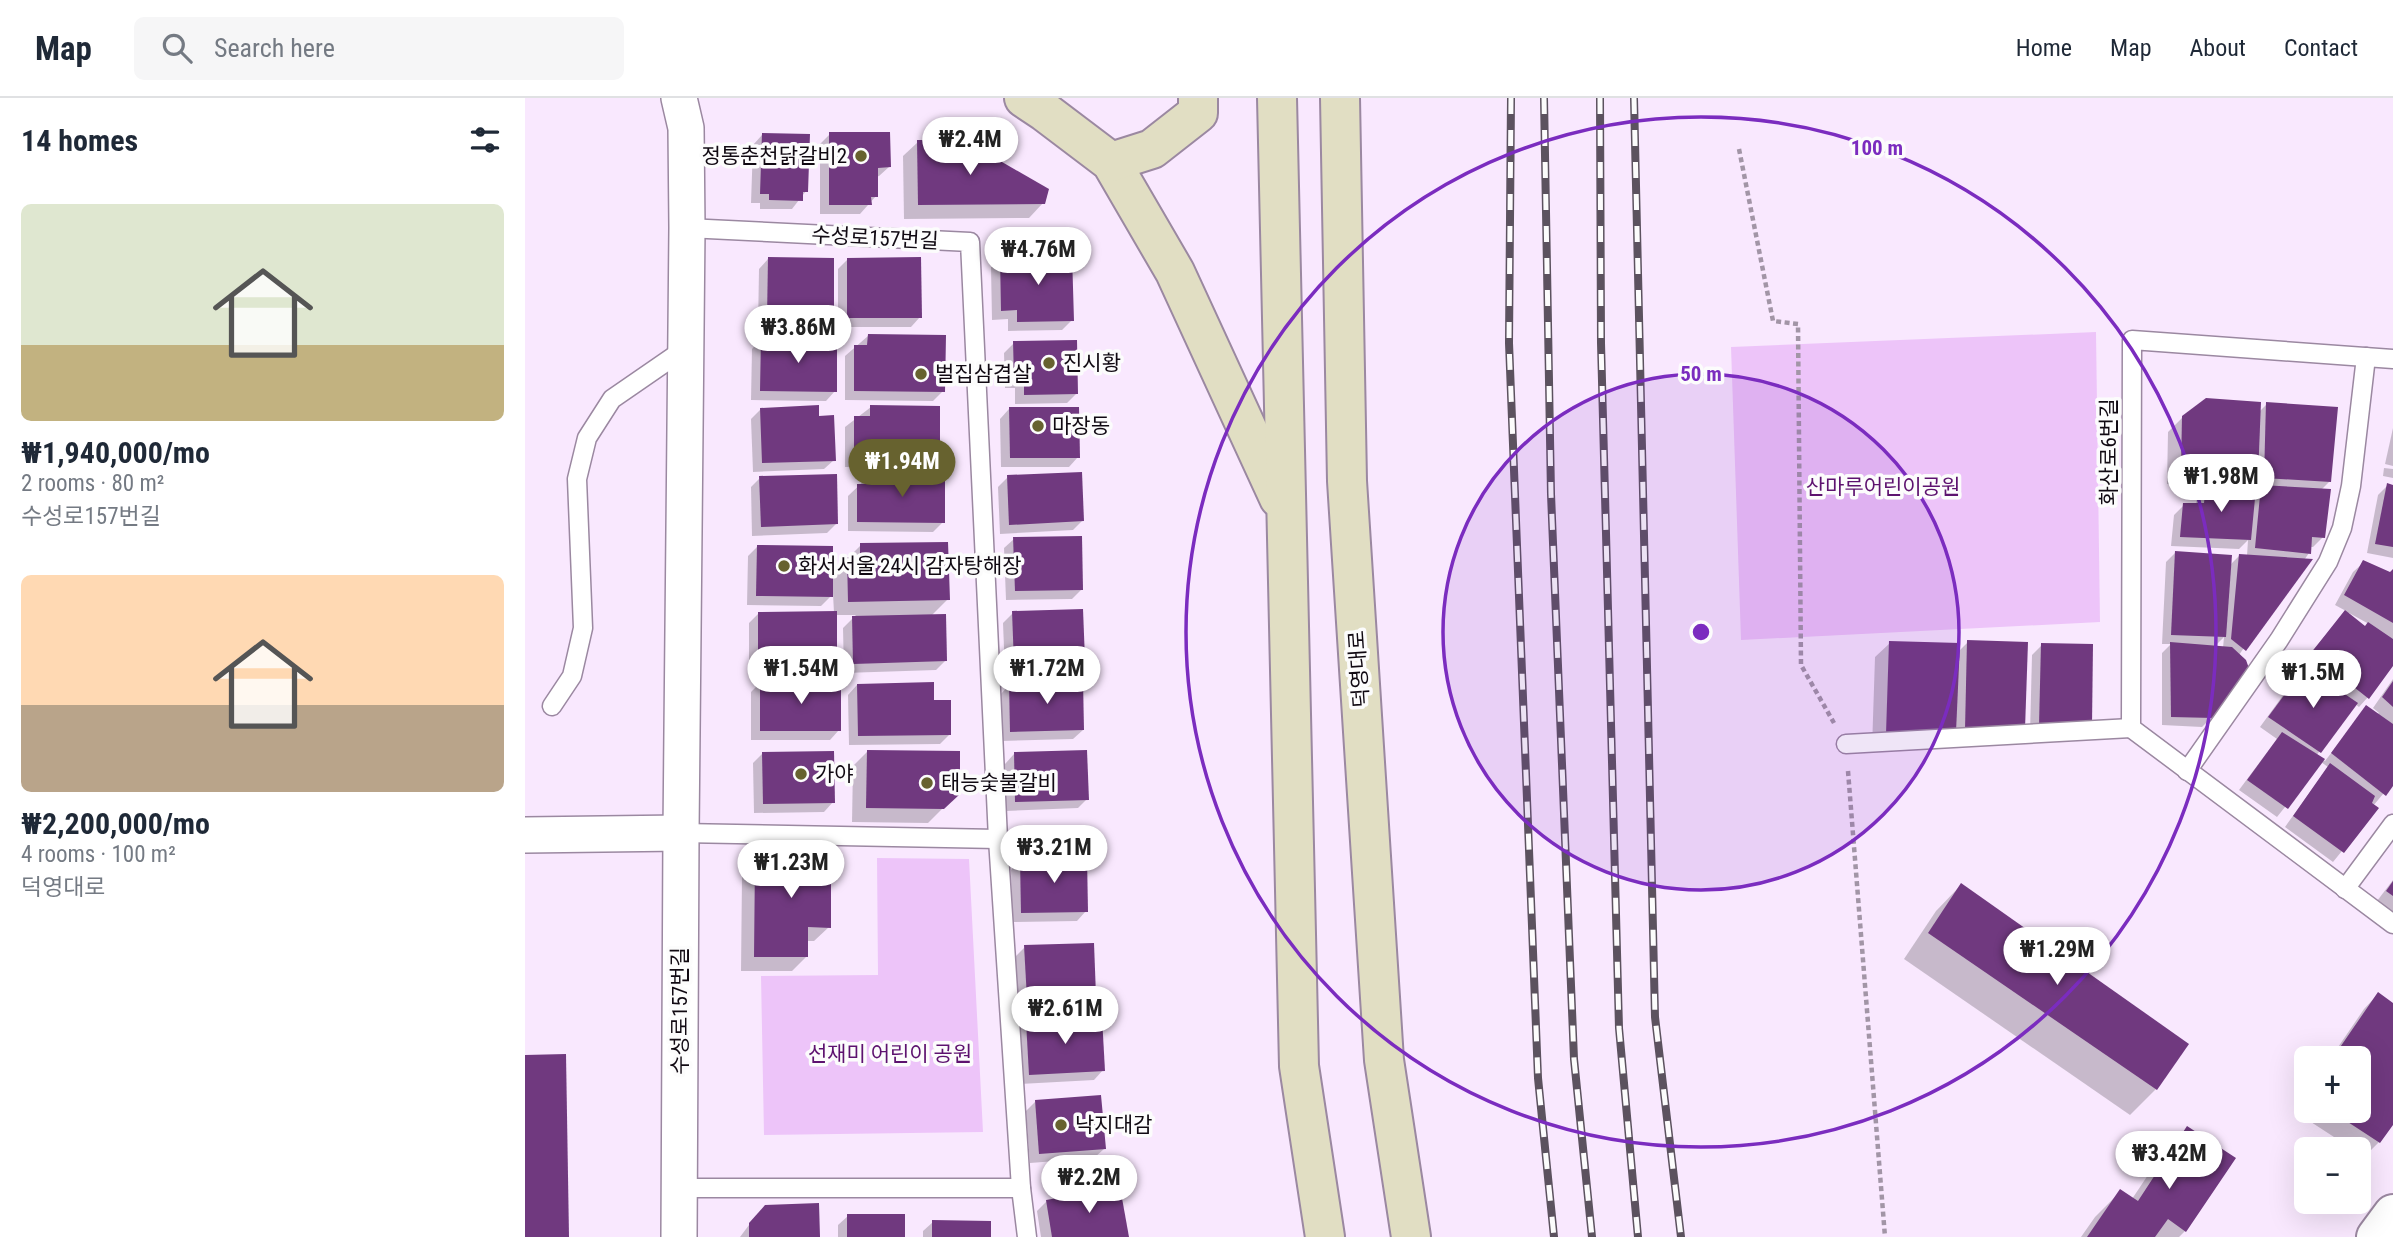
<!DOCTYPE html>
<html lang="en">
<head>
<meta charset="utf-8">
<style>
  body { margin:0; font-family:"Roboto Condensed","Noto Sans KR",sans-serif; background:#f6f6f7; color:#1f2937; height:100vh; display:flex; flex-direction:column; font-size:26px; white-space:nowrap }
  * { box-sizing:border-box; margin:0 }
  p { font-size:23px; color:#747a83 }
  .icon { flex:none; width:38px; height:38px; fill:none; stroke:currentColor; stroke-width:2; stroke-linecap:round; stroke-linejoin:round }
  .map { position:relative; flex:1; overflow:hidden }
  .panel { display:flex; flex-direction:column; background:#fff; width:525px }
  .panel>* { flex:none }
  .controls { position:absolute; left:1769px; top:948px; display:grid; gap:14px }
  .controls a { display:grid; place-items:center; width:77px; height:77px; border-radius:10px; background:#fff; box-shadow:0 7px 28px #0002; font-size:35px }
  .price { position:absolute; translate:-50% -60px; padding:0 16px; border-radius:24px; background:#fff; color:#222; font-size:23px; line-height:46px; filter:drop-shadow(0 2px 4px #0008) }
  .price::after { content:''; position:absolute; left:50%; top:42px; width:21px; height:16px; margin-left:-10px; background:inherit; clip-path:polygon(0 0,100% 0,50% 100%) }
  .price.active { background:#67622f; color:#fff }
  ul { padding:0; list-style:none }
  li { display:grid; align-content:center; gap:14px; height:371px; padding:0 21px }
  li span { display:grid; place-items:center; height:217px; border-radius:10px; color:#555 }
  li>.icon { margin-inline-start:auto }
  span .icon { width:126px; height:126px; fill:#fffc; stroke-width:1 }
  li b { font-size:30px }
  h2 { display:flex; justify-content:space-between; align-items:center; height:84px; padding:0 21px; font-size:30px }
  header { display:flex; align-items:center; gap:42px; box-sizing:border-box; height:98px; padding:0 35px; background:#fff; border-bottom:2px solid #e0e1e3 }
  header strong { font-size:33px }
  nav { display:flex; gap:38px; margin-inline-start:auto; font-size:24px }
  .search { width:490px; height:63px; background:#f6f6f7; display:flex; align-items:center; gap:18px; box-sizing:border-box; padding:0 24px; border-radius:10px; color:#747a83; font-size:26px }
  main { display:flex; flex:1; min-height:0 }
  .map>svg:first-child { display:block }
  .green { fill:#edc4f9 }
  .shadow { fill:#0003; fill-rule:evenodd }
  .building { fill:#70397f }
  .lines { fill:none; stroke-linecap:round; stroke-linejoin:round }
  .service-casing { stroke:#9b88a1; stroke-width:21 }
  .minor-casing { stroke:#9b88a1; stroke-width:38 }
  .tertiary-casing { stroke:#9b88a1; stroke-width:42 }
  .secondary-casing { stroke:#9b88a1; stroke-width:42 }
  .path { stroke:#a295a6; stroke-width:4.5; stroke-dasharray:5 3.5; stroke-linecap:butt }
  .service { stroke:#fff; stroke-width:18 }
  .minor { stroke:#fff; stroke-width:35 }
  .tertiary { stroke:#fff; stroke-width:38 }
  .secondary { stroke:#e1dec3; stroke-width:38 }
  .rail-casing { stroke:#5c525f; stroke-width:8 }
  .rail { stroke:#fcfcfc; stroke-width:5; stroke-dasharray:16; stroke-linecap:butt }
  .ring { fill:none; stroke:#7b2cbf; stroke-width:3.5 }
  .poi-dot { fill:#67622f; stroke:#fcfcfc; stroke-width:2.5 }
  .labels { text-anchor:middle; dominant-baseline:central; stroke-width:7; stroke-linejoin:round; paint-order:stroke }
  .poi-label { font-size:21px; fill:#100912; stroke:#fcfcfc; text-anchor:start }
  .street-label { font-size:21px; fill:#100912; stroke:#fcfcfc }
  .park-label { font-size:21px; fill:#5d126f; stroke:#fcfcfc }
  .centre { fill:#7b2cbf; stroke:#fcfcfc; stroke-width:3.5 }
  .ring-label { font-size:21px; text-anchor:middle; font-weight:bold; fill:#7b2cbf; stroke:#fcfcfc; stroke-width:7; stroke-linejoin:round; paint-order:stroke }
</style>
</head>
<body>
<header>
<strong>Map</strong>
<div class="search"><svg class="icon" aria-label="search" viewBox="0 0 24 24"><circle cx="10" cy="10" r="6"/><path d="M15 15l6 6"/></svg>Search here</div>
<nav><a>Home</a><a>Map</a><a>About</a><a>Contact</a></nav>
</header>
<main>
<section class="panel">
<h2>14 homes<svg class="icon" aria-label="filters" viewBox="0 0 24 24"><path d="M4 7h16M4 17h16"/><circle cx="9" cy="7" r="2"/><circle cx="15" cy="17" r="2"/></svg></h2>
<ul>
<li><span style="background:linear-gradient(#dfe7d0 65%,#c2b280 0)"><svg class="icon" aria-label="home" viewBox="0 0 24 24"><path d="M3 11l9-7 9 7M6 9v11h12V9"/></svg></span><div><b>₩1,940,000/mo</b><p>2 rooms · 80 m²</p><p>수성로157번길</p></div></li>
<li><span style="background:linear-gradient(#ffd9b3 60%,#b9a48a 0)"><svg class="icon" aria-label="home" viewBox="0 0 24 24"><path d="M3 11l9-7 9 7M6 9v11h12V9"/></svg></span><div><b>₩2,200,000/mo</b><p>4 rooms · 100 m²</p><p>덕영대로</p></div></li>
</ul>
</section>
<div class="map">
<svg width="1868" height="1139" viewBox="0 0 1868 1139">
  <rect width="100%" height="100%" fill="#f9e8fe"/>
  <g class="green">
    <path d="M 1571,234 L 1575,524 L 1216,542 L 1206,249 Z"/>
    <path d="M 352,760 L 444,761 L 458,1034 L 239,1037 L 236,878 L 353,877 Z"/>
  </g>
  <g class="shadow">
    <path d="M 305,36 L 364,69 L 354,78 L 351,79 L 351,98 L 335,116 L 295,116 L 295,46 Z"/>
    <path d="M 237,37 L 281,93 L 267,111 L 235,111 L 235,105 L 226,105 L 228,47 Z"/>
    <path d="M 393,44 L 518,105 L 504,120 L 379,121 L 378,58 Z"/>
    <path d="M 476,159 L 547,222 L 537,232 L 483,233 L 483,221 L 467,222 L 466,169 Z"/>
    <path d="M 243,161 L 307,220 L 297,230 L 233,230 L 234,171 Z"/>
    <path d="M 322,162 L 395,219 L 386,229 L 313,229 L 313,171 Z"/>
    <path d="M 343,238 L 418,293 L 408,303 L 320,302 L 320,258 Z"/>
    <path d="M 236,241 L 310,293 L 301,303 L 226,302 L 227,251 Z"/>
    <path d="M 489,245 L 551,296 L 542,305 L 490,306 L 490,290 L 480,290 L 479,255 Z"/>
    <path d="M 1742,306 L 1805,383 L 1796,392 L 1798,439 L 1788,449 L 1785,449 L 1784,455 L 1714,557 L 1687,619 L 1677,629 L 1637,627 L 1637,555 L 1646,546 L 1637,546 L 1641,464 L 1650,455 L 1705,467 L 1714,458 L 1722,458 L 1723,442 L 1714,451 L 1646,448 L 1649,417 L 1659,407 L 1671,407 L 1672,398 L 1680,389 L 1642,386 L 1643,334 L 1658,319 L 1734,314 ZM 1730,379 L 1730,389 L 1737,389 L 1729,397 L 1718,391 ZM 1699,539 L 1698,550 L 1689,549 Z"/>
    <path d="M 346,309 L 413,360 L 404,370 L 320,369 L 320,329 Z"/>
    <path d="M 236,311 L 309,362 L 299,371 L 228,374 L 226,321 Z"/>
    <path d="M 484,311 L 553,359 L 544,369 L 476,369 L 475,321 Z"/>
    <path d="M 1868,330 L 1868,368 L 1860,366 Z"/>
    <path d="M 1859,370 L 1868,371 L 1868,380 L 1858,378 Z"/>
    <path d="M 344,378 L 418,424 L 408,434 L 323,433 L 323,398 Z"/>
    <path d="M 483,379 L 557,423 L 548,432 L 475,436 L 473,389 Z"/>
    <path d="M 235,380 L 312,425 L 302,435 L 227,438 L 226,389 Z"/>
    <path d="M 1863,387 L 1868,388 L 1868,460 L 1842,455 L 1853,397 Z"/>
    <path d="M 489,441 L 557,491 L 547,501 L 481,502 L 479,450 Z"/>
    <path d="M 336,447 L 423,501 L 406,518 L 421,562 L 411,572 L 319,575 L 318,530 L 331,517 L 310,517 L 310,561 L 301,571 L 224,571 L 224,525 L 233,516 L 309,515 L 308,496 L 296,508 L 222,507 L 223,458 L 232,449 L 306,477 Z"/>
    <path d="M 1838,465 L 1864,476 L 1868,472 L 1868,565 L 1843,599 L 1834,609 L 1830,606 L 1791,658 L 1800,663 L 1842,609 L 1852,617 L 1854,615 L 1848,610 L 1868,581 L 1868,684 L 1848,708 L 1852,710 L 1808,764 L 1760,729 L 1803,669 L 1796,664 L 1752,719 L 1714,692 L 1752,641 L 1735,629 L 1770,581 L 1782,569 L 1777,565 L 1821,513 L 1810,507 L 1828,474 ZM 1824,515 L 1844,526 L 1840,530 L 1823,517 Z"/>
    <path d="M 488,515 L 559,562 L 549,571 L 480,575 L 478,525 Z"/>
    <path d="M 1443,544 L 1498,630 L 1347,650 L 1350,559 L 1365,545 L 1433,554 Z"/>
    <path d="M 1517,547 L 1565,627 L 1505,636 L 1507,557 Z"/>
    <path d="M 236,584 L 314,632 L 305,642 L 226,642 L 226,594 Z"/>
    <path d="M 332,587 L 407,604 L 425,636 L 415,646 L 324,647 L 323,597 Z"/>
    <path d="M 484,587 L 558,632 L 548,641 L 476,643 L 475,597 Z"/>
    <path d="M 343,653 L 433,695 L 403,725 L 327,724 L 328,668 Z"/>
    <path d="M 238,655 L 308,704 L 299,714 L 229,715 L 228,665 Z"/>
    <path d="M 489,656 L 562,701 L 553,710 L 481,713 L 480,666 Z"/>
    <path d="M 240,752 L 304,829 L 289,843 L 281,843 L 281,859 L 267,873 L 216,873 L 217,778 Z"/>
    <path d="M 495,762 L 561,813 L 552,823 L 487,824 L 486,772 Z"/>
    <path d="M 1868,782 L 1868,815 L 1852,803 Z"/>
    <path d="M 1436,787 L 1661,946 L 1631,991 L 1605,1017 L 1379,861 L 1411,813 Z"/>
    <path d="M 500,849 L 570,897 L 560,907 L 493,910 L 490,859 Z"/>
    <path d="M 1853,896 L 1868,907 L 1868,1024 L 1854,1044 L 1839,1059 L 1834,1055 L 1834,1052 L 1829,1052 L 1769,1013 L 1782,995 L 1782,1013 L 1834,1013 L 1834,961 L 1805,961 L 1839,911 Z"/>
    <path d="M 501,925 L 578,972 L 569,982 L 495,986 L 492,934 Z"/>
    <path d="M 511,1003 L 579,1051 L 569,1060 L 505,1065 L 501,1013 Z"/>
    <path d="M 1662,1030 L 1660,1133 L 1654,1139 L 1556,1139 L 1570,1119 L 1595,1094 L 1607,1101 L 1637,1056 Z"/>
    <path d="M 522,1103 L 602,1139 L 516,1139 L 512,1113 Z"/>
    <path d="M 323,1118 L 379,1139 L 313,1139 L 313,1127 Z"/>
    <path d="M 230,1119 L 293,1139 L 215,1139 Z"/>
    <path d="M 408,1124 L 464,1139 L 398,1139 L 398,1133 Z"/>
  </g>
  <g class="building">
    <path d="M 304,34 L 365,34 L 366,69 L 353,70 L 353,99 L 346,99 L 347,107 L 304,107 Z"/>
    <path d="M 237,35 L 285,36 L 283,94 L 278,94 L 278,103 L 244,102 L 244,96 L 235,96 Z"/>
    <path d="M 392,42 L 439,42 L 524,91 L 520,106 L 393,107 Z"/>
    <path d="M 547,156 L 549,223 L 492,224 L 492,212 L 476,213 L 475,158 Z"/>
    <path d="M 243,159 L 309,160 L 309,221 L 242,221 Z"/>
    <path d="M 396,159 L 397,220 L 322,220 L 322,160 Z"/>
    <path d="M 343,236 L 421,237 L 420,294 L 329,293 L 329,247 L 342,247 Z"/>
    <path d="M 236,239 L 293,240 L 293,246 L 312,247 L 312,294 L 235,293 Z"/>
    <path d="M 552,242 L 553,296 L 499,297 L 499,281 L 489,281 L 488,243 Z"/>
    <path d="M 1681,300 L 1736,304 L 1733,378 L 1656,372 L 1657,318 Z"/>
    <path d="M 1741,304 L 1813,309 L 1806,384 L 1739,380 Z"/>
    <path d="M 294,307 L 294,318 L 309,317 L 311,363 L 237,365 L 235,310 Z"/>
    <path d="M 345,307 L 415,308 L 415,361 L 329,360 L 329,318 L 345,318 Z"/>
    <path d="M 484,309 L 554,309 L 555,360 L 485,360 Z"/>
    <path d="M 557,374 L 559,423 L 484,427 L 482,377 Z"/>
    <path d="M 312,376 L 313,426 L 236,429 L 234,378 Z"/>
    <path d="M 343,376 L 420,377 L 420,425 L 332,424 L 332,386 L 343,386 Z"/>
    <path d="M 1862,385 L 1868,387 L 1868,449 L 1850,446 Z"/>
    <path d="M 1681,386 L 1731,390 L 1726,442 L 1655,439 L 1658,405 L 1679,405 Z"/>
    <path d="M 1736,387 L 1806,391 L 1800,440 L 1787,439 L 1786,456 L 1730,450 Z"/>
    <path d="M 557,438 L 558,492 L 490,493 L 488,439 Z"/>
    <path d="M 423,444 L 425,502 L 323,504 L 322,459 L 335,459 L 335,445 Z"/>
    <path d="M 232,447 L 308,448 L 308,499 L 231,498 Z"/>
    <path d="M 1650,453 L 1707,457 L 1701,539 L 1646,537 Z"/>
    <path d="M 1714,456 L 1788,461 L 1721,553 L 1706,541 Z"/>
    <path d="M 1838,462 L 1865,474 L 1868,471 L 1868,525 L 1819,497 Z"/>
    <path d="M 558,511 L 560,562 L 489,566 L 487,513 Z"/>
    <path d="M 1820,512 L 1840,528 L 1843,524 L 1868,541 L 1868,568 L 1844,601 L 1786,555 Z"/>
    <path d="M 312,513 L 312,562 L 233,562 L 233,514 Z"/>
    <path d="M 421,516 L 422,563 L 328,566 L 327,518 Z"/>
    <path d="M 1442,542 L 1503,544 L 1500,631 L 1440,632 Z"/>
    <path d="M 1364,543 L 1435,545 L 1431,634 L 1361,636 Z"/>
    <path d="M 1645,544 L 1707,549 L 1721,562 L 1725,573 L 1689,620 L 1646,619 Z"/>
    <path d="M 1516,545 L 1568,546 L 1567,627 L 1514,628 Z"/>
    <path d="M 1780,569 L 1833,605 L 1796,655 L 1743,619 Z"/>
    <rect x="235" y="582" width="81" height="51"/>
    <path d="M 558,583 L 559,632 L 485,634 L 484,585 Z"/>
    <path d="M 1868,583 L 1868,609 L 1857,599 Z"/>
    <path d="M 409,584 L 409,602 L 426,602 L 426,637 L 333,638 L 332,586 Z"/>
    <path d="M 1841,607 L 1868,626 L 1868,688 L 1861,698 L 1806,655 Z"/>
    <path d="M 1757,634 L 1800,661 L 1763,711 L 1722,682 Z"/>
    <path d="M 342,652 L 435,653 L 435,696 L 419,711 L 341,710 Z"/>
    <path d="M 562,652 L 564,702 L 490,704 L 489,654 Z"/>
    <path d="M 309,653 L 310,705 L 238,706 L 237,654 Z"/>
    <path d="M 1805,665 L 1850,698 L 1847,705 L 1854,710 L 1819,755 L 1768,718 Z"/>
    <path d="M 239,751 L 306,752 L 306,830 L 283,829 L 283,859 L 229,859 L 230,762 Z"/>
    <path d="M 562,759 L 563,814 L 496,815 L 495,761 Z"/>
    <path d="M 1868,783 L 1868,798 L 1861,793 Z"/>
    <path d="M 1436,785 L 1664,946 L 1632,992 L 1403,835 Z"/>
    <path d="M 569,845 L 571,898 L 502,901 L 499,847 Z"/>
    <path d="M 1853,894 L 1868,905 L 1868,1027 L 1855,1045 L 1806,1013 L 1834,1013 L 1834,961 L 1807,961 Z"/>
    <path d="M 577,919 L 580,973 L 504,977 L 501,923 Z"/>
    <path d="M 41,956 L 44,1139 L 0,1139 L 0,957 Z"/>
    <path d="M 576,997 L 581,1051 L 514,1056 L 510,1002 Z"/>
    <path d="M 1662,1028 L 1711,1060 L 1661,1134 L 1643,1121 L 1630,1139 L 1562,1139 L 1595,1091 L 1613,1103 Z"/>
    <path d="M 595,1089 L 604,1139 L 527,1139 L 521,1102 Z"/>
    <path d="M 294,1105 L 295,1139 L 224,1139 L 224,1125 L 240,1107 Z"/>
    <rect x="322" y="1116" width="58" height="23"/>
    <path d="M 407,1122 L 466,1123 L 466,1139 L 407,1139 Z"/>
  </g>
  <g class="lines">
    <g class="service-casing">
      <g id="service">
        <path d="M 162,130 L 445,144 L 473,741 L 496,1090 L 502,1139"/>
        <path d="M 1868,261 L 1607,242 L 1606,630 L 1868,826"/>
        <path d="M 27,608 L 47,578 L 58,530 L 52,381 L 62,340 L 87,301 L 161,250"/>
        <path d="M 1321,646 L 1606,630"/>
        <path d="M 1662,673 L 1754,542 L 1803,464 L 1817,430 L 1826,388 L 1841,259"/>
        <path d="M 156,735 L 473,741"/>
        <path d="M 1820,791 L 1868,726"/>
        <path d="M 154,1090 L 496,1090"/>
      </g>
    </g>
    <g class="minor-casing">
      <g id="minor">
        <path d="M 0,737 L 156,735"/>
        <path d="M 154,1139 L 156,735 L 162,130 L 161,30 L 154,0"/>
      </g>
    </g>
    <g class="tertiary-casing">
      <path id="tertiary" d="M 1851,1139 L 1868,1116"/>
    </g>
    <g class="secondary-casing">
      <g id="secondary">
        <path d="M 499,0 L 520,14 L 586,64 L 650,174 L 754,400"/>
        <path d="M 752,0 L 774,968 L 800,1139"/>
        <path d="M 815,0 L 822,383 L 859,962 L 886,1139"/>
        <path d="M 586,64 L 627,51 L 673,15 L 673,0"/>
      </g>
    </g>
    <g class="path">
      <path d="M 1214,51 L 1248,223 L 1273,226 L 1276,567 L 1309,625"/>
      <path d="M 1323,673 L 1360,1139"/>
    </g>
    <use href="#service" class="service"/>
    <use href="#minor" class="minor"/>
    <use href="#tertiary" class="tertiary"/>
    <use href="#secondary" class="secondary"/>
    <g class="rail-casing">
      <g id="rail">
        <path d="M 986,0 L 984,245 L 1013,980 L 1029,1139"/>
        <path d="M 1019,0 L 1026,396 L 1049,961 L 1067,1139"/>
        <path d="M 1075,0 L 1076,245 L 1094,930 L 1113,1139"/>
        <path d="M 1109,0 L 1130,919 L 1156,1139"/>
      </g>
    </g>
    <use href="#rail" class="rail"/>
  </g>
  <circle cx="1176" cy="534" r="258" fill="#7b2cbf" fill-opacity=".12"/>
  <g class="ring">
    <circle cx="1176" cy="534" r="258"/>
    <circle cx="1176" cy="534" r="515"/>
  </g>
  <g class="poi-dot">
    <circle cx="336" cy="58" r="7"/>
    <circle cx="524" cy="265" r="7"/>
    <circle cx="396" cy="276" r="7"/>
    <circle cx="513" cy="328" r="7"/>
    <circle cx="259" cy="468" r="7"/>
    <circle cx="276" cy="676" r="7"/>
    <circle cx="402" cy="685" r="7"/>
    <circle cx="536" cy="1027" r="7"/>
  </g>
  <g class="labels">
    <g class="poi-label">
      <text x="322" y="58" text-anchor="end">정통춘천닭갈비2</text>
      <text x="538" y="265">진시황</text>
      <text x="410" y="276">벌집삼겹살</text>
      <text x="527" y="328">마장동</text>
      <text x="273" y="468">화서서울 24시 감자탕해장</text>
      <text x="290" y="676">가야</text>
      <text x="416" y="685">태능숯불갈비</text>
      <text x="550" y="1027">낙지대감</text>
    </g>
    <g class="street-label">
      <text transform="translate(350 140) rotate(3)">수성로157번길</text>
      <text transform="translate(1584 354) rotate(-90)">화산로6번길</text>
      <text transform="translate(834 571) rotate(-94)">덕영대로</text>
      <text transform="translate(155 913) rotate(-90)">수성로157번길</text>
    </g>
    <g class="park-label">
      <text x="1358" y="389">산마루어린이공원</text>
      <text x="365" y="956">선재미 어린이 공원</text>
    </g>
  </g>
  <circle cx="1176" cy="534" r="10" class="centre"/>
  <g class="ring-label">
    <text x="1352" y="57">100 m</text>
    <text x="1176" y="283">50 m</text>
  </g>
</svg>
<div class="controls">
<a>+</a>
<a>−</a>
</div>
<b class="price" style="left:445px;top:79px">₩2.4M</b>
<b class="price" style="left:513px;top:189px">₩4.76M</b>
<b class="price" style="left:273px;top:267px">₩3.86M</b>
<b class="price active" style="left:377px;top:401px">₩1.94M</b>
<b class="price" style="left:1696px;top:416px">₩1.98M</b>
<b class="price" style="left:276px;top:608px">₩1.54M</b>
<b class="price" style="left:522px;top:608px">₩1.72M</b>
<b class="price" style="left:1788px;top:612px">₩1.5M</b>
<b class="price" style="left:529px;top:787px">₩3.21M</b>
<b class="price" style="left:266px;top:802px">₩1.23M</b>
<b class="price" style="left:1532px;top:889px">₩1.29M</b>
<b class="price" style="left:540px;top:948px">₩2.61M</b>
<b class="price" style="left:1644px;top:1093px">₩3.42M</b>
<b class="price" style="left:564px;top:1117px">₩2.2M</b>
</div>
</main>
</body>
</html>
